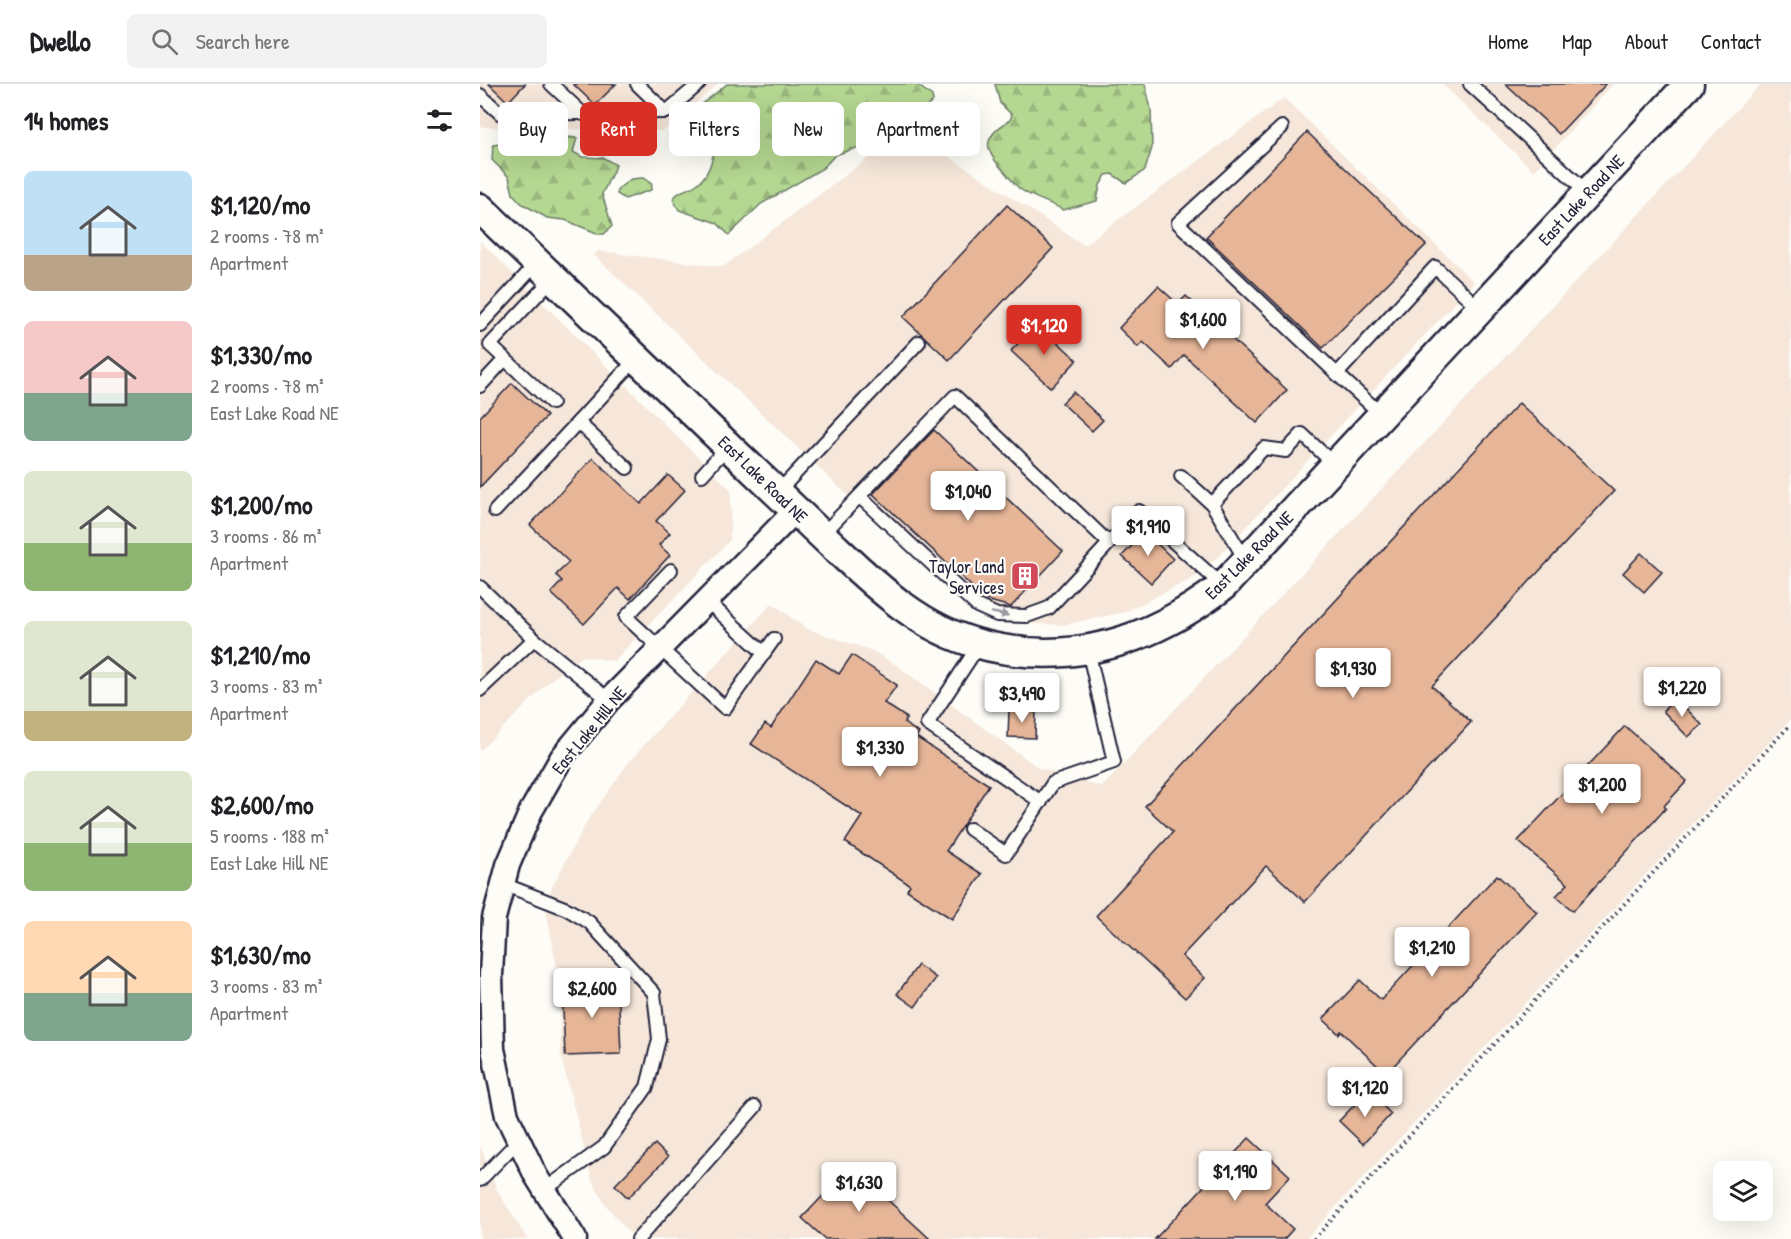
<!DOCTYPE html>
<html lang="en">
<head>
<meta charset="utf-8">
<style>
  body { margin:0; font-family:"Patrick Hand",sans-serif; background:#f2f2f2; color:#202124; height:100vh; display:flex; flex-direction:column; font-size:22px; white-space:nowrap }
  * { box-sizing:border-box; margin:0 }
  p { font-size:20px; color:#757577 }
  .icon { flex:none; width:33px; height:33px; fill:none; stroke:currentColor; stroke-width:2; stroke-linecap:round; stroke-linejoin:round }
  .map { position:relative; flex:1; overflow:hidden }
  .sheet { display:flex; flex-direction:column; background:#fff; width:480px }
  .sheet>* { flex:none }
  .banner { position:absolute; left:18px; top:18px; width:570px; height:54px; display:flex; gap:12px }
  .buttons { position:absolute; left:1233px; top:1077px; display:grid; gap:12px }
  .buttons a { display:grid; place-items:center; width:60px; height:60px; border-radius:9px; background:#fff; box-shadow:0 6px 24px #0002; font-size:30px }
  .price { position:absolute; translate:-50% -51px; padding:0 14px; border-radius:6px; background:#fff; color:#222; font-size:20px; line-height:39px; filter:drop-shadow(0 2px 3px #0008) }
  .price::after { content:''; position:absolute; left:50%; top:36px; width:18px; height:14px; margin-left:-9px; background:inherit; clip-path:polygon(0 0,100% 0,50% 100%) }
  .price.selected { background:#d93025; color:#fff }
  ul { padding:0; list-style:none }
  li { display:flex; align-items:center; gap:18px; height:150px; padding:0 24px }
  li span { display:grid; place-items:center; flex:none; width:168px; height:120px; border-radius:9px; color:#555 }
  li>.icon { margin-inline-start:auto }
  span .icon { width:72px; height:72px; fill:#fffc; stroke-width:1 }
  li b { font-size:26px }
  h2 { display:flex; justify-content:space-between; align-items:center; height:72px; padding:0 24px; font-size:26px }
  .pill { padding:0 21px; border-radius:9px; background:#fff; box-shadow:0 6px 24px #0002; font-size:21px; line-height:54px }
  .pill.selected { background:#d93025; color:#fff }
  header { display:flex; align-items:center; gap:36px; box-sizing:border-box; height:84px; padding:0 30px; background:#fff; border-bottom:2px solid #e0e0e0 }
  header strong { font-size:28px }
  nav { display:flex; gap:33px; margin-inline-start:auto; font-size:21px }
  .search { width:420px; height:54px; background:#f2f2f2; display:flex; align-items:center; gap:15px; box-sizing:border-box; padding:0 21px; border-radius:9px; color:#757577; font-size:22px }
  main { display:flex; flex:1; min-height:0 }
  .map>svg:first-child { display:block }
  .built { fill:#f6e7da }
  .forest { fill:url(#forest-firs); stroke:#6b7c66; stroke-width:1.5 }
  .building { fill:#e7b698; stroke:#22223b; stroke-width:1.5 }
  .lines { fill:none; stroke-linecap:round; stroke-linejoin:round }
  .service-casing { stroke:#22223b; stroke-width:16 }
  .minor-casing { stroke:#22223b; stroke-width:27 }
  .tertiary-casing { stroke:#22223b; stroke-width:33 }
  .path { stroke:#22223b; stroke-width:4; stroke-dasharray:1.5 4.5; stroke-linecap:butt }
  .service { stroke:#fdfcf7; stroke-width:12 }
  .minor { stroke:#fdfcf7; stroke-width:22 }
  .tertiary { stroke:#fdfcf7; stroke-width:28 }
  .oneway { fill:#9a9aa2 }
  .labels { text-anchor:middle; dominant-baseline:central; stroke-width:4.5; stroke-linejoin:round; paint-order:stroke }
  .street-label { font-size:18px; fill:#22223b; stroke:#fdfcf7 }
  .poi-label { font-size:18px; fill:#22223b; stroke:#fdfcf7; text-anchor:end }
</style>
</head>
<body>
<header>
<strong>Dwello</strong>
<div class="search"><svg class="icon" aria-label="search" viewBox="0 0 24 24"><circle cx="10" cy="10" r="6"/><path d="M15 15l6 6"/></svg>Search here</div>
<nav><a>Home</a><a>Map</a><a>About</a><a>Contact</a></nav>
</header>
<main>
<section class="sheet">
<h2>14 homes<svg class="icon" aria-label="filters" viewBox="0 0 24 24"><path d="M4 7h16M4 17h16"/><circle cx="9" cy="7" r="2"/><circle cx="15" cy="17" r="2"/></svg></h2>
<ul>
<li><span style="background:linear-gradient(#bfe0f5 70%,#b9a48a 0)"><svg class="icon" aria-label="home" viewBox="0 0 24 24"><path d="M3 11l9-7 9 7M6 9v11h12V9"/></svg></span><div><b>$1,120/mo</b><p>2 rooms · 78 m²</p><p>Apartment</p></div></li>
<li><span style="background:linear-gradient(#f6c9c9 60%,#7fa58c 0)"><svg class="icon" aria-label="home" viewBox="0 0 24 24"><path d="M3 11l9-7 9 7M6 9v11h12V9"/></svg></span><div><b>$1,330/mo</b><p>2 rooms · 78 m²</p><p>East Lake Road NE</p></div></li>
<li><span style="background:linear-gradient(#dfe7d0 60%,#8fb573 0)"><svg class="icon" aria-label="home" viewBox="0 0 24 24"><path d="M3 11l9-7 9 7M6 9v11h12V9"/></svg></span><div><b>$1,200/mo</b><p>3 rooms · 86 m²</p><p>Apartment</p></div></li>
<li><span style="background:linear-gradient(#dfe7d0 75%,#c2b280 0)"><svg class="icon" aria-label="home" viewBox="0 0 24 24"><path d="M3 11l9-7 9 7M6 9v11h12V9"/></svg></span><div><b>$1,210/mo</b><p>3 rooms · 83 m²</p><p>Apartment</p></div></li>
<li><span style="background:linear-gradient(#dfe7d0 60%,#8fb573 0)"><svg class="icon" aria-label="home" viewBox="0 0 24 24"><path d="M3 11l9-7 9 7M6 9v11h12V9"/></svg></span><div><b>$2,600/mo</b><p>5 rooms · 188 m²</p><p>East Lake Hill NE</p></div></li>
<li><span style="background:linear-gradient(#ffd9b3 60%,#7fa58c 0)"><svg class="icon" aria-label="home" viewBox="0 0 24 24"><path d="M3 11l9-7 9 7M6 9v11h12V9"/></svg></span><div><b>$1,630/mo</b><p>3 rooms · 83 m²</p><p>Apartment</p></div></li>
</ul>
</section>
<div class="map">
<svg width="1311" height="1155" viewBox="0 0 1311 1155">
  <defs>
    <pattern id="forest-firs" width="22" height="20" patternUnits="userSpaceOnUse" patternTransform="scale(1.5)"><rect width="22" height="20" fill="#b4d791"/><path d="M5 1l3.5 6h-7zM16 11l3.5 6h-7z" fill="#9ab87e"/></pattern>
  </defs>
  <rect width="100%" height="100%" fill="#fdfcf7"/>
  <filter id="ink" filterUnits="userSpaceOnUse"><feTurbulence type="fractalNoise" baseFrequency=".0167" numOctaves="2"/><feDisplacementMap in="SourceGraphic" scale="12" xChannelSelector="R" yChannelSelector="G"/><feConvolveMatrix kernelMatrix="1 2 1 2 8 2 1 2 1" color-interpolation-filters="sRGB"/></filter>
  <g filter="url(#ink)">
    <g class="built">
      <path d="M 0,0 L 238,0 L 183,47 L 0,43 Z"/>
      <path d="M 962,0 L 1133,0 L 1054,87 Z"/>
      <path d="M 1281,0 L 1311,0 L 1311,635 L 826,1155 L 156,1155 L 144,1143 L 125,1120 L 112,1096 L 81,972 L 79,894 L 67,830 L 71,805 L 106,739 L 149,678 L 292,519 L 325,544 L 393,567 L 419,583 L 559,684 L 622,703 Z"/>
      <path d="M 804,14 L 994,198 L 740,471 L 715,493 L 645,528 L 583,541 L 527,539 L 491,528 L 114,171 L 118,167 L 243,183 L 427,45 L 604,161 Z"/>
      <path d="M 0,157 L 251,406 L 250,456 L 134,577 L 103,572 L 71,596 L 0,667 Z"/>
      <path d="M 0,1061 L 17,1106 L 47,1155 L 0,1155 Z"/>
    </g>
    <g class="forest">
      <path d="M 247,0 L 436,0 L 452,12 L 453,17 L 428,40 L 413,49 L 398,57 L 355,71 L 343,84 L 281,120 L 249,151 L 237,139 L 199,126 L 193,115 C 198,106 209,106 217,100 C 237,86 235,50 238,27 L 234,24 L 228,25 L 201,54 L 198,50 L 210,30 Z"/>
      <path d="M 515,0 L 665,0 L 671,25 L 672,64 L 665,86 L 646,99 L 632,90 L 626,91 L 620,101 L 617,117 L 583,126 C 570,118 552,114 540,105 C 534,100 529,93 524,87 C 502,64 503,53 530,36 L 532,31 L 520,19 Z"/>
      <path d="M 63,51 L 97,54 L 93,68 L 102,73 L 124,74 L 136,81 L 122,110 L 132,142 L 124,150 L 119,150 L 85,136 L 67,134 L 41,119 L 33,110 L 29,93 L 12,76 L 13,61 L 42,57 Z"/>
      <path d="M 163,94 L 172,100 L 171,106 L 145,115 L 137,110 L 138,105 L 151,95 Z"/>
    </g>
    <g class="building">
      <path d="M 9,0 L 45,0 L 28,18 Z"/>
      <path d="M 93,0 L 136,0 L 115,21 Z"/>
      <path d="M 1025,0 L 1126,0 L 1079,50 Z"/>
      <path d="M 827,48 L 946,161 L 843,264 L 726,153 Z"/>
      <path d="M 527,121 L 573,164 L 469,276 L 423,233 Z"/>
      <path d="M 678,202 L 698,220 L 706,212 L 807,306 L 777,339 L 704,271 L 692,285 L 663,258 L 658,263 L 639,244 Z"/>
      <path d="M 557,239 L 597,276 L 571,304 L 531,267 Z"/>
      <path d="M 32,299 L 67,332 L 0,403 L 0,333 Z"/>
      <path d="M 593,308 L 623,336 L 612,347 L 582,319 Z"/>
      <path d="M 1039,319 L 1134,407 L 952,602 L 991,638 L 825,818 L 786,782 L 702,872 L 725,894 L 705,914 L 616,832 L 693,748 L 665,722 Z"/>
      <path d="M 454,346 L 583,467 L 531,523 L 506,516 L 393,410 Z"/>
      <path d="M 113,374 L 161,420 L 188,391 L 205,406 L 176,437 L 190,449 L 179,461 L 190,471 L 150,515 L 138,504 L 104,540 L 71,509 L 82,497 L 76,491 L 89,478 L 50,441 Z"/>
      <path d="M 665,448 L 693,475 L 671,499 L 642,472 Z"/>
      <path d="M 1161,469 L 1182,488 L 1164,508 L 1143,489 Z"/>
      <path d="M 372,571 L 417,601 L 404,619 L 427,634 L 424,639 L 439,649 L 436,653 L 509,701 L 466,767 L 502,790 L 472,835 L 427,806 L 430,801 L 365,758 L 382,732 L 271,660 L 285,640 L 291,644 L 336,575 L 359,590 Z"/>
      <path d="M 1196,614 L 1222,641 L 1208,653 L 1183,627 Z"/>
      <path d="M 529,626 L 556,628 L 555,654 L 528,653 Z"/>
      <path d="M 1145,642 L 1207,697 L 1184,722 L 1186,724 L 1093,827 L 1076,812 L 1088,800 L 1038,757 Z"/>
      <path d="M 1017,791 L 1057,828 L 906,990 L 861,947 L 859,950 L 843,935 L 880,896 L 901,916 Z"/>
      <path d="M 438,881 L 456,894 L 435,923 L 417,910 Z"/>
      <path d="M 138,898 L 141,970 L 85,972 L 82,901 Z"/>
      <path d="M 888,1007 L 911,1030 L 883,1060 L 859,1037 Z"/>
      <path d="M 769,1054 L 810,1092 L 785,1119 L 813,1145 L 804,1155 L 675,1155 Z"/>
      <path d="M 175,1060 L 188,1073 L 148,1114 L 135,1101 Z"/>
      <path d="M 371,1082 L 450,1155 L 345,1155 L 322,1134 Z"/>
    </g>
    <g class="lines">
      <g class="service-casing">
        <g id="service">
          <path d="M 71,0 L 103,30"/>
          <path d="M 157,0 L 186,28"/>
          <path d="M 990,0 L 1108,109"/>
          <path d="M 0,11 L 21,30 L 186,28 L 219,0"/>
          <path d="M 802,43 L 698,139 L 857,290"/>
          <path d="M 0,241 L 57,179"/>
          <path d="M 0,302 L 25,275"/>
          <path d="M 72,319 L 10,261 L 73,194"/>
          <path d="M 902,331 L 857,290 L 955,183 L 1000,225"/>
          <path d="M 147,384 L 98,338 L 157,274"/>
          <path d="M 222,391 L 248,362"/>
          <path d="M 701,392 L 732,420 L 766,477"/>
          <path d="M 297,409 L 439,258"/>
          <path d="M 380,413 L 497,522 L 517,531 L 547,532 L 569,524 L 659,427 L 743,502"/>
          <path d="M 732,420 L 784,364 L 806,367 L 822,350 L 855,381"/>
          <path d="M 15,427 L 98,338"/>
          <path d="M 342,451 L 475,312 L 629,459"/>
          <path d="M 191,486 L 146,533 L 245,624 L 294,555"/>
          <path d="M 0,503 L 54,555"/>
          <path d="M 227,517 L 284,569"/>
          <path d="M 499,561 L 447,640 L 561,718"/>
          <path d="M 0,606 L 54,555 L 129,616"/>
          <path d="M 490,745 L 526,770 L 573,699 L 634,678 L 608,566"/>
          <path d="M 23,800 L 87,825 L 109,838 L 174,909 L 179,955 L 167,1003 L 124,1063 L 64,1106"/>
          <path d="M 0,1096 L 39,1056"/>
          <path d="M 158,1155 L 275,1023"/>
        </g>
      </g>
      <g class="minor-casing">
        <path id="minor" d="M 95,1155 L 56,1092 L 27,1032 L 13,965 L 11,891 L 14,834 L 28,781 L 51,727 L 82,673 L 129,616 L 316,426"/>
      </g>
      <g class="tertiary-casing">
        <path id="tertiary" d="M 0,124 C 83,203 166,283 249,363 C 282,394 314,425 347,456 C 392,498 437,544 499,560 C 590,584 670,558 743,502 L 1209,0"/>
      </g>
      <path class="path" d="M 834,1155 L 1311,640"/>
      <use href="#service" class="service"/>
      <use href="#minor" class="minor"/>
      <use href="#tertiary" class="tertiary"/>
    </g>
    <defs><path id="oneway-solid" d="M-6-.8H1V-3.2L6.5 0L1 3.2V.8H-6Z" transform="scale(1.5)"/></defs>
    <use class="oneway" href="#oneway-solid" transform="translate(520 530) rotate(11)"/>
  </g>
  <defs>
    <g id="building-square" transform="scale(1.5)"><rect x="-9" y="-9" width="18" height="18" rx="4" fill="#d1495b" stroke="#fdfcf7"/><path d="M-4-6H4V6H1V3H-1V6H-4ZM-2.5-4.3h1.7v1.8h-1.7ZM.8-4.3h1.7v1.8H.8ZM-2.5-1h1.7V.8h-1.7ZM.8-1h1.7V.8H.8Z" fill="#fff"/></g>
  </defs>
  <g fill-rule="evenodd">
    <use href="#building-square" x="545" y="492"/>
  </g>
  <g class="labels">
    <g class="street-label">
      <text transform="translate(1101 116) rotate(-47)">East Lake Road NE</text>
      <text transform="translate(283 395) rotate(44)">East Lake Road NE</text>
      <text transform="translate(769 471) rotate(-45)">East Lake Road NE</text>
      <text transform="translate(109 646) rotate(-51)">East Lake Hill NE</text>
    </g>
    <g class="poi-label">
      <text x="524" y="482">Taylor Land<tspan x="524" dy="21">Services</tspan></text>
    </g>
  </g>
</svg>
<div class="buttons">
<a><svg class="icon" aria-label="layers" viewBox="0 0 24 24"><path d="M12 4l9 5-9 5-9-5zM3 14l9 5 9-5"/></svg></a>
</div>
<b class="price" style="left:723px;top:266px">$1,600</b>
<b class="price selected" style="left:564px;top:272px">$1,120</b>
<b class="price" style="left:488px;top:438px">$1,040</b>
<b class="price" style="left:668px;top:473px">$1,910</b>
<b class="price" style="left:873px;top:615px">$1,930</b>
<b class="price" style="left:1202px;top:634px">$1,220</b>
<b class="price" style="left:542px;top:640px">$3,490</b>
<b class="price" style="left:400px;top:694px">$1,330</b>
<b class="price" style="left:1122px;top:731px">$1,200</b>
<b class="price" style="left:952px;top:894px">$1,210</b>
<b class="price" style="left:112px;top:935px">$2,600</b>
<b class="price" style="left:885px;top:1034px">$1,120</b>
<b class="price" style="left:755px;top:1118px">$1,190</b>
<b class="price" style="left:379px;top:1129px">$1,630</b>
<div class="banner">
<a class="pill">Buy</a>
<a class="pill selected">Rent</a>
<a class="pill">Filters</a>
<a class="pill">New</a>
<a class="pill">Apartment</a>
</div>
</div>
</main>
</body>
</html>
